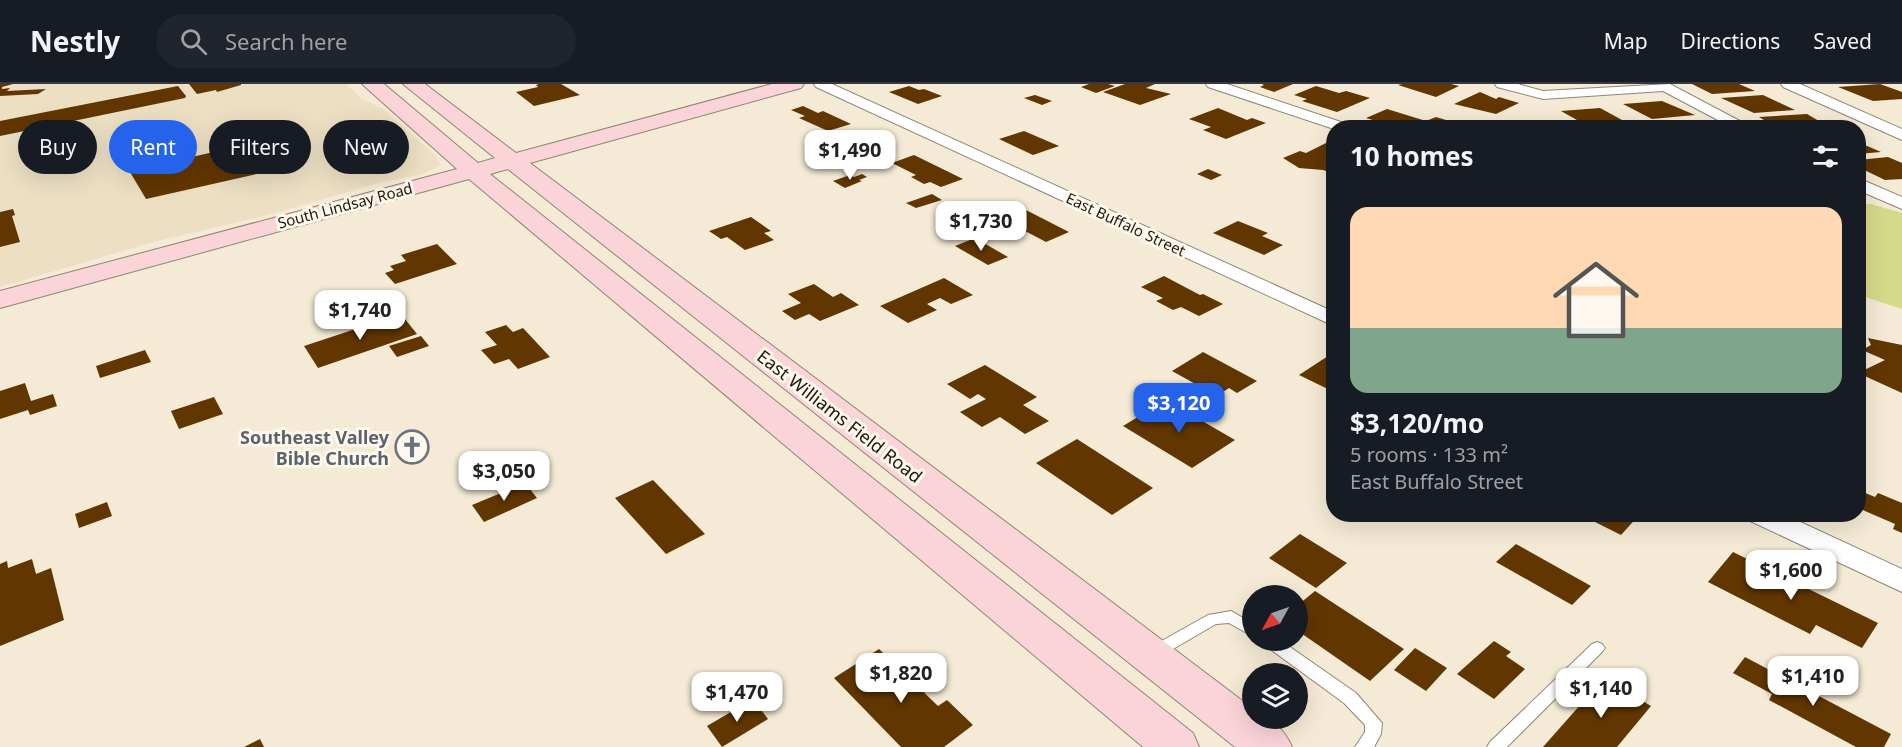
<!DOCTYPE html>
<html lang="en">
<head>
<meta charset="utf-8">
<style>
  body { margin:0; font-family:"Noto Sans",sans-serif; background:#20242c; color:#f1f3f6; height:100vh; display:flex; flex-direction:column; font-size:22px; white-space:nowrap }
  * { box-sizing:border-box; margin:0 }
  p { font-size:20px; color:#9ea1a6 }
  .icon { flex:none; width:33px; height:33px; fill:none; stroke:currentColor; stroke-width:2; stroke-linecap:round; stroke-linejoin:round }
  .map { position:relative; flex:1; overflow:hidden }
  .panel { position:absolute; left:1326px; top:36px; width:540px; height:402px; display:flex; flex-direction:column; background:#171b24; border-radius:24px; box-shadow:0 6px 24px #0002 }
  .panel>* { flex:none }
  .top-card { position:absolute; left:18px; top:36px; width:570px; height:54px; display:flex; gap:12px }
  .needle { width:39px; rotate:230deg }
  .tools { position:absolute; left:1242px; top:501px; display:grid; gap:12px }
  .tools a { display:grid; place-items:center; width:66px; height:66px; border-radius:50%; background:#171b24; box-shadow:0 6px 24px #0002; font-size:30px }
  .price { position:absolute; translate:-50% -51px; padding:0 14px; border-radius:12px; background:#fff; color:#222; font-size:20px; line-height:39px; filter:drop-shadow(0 2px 3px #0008) }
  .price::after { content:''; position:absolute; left:50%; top:36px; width:18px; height:14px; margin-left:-9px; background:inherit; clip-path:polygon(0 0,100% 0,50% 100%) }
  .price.on { background:#2563eb; color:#fff }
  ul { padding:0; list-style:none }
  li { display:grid; align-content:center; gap:12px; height:318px; padding:0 24px }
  li span { display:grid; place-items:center; height:186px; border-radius:18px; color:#555 }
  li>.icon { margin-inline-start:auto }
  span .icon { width:108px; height:108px; fill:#fffc; stroke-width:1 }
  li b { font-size:26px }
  h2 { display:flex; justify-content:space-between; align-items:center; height:72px; padding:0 24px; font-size:26px }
  .tag { padding:0 21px; border-radius:27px; background:#171b24; box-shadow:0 6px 24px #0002; font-size:21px; line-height:54px }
  .tag.on { background:#2563eb; color:#fff }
  header { display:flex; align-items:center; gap:36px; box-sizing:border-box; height:84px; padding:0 30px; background:#171b24; border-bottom:2px solid #363941 }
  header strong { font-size:28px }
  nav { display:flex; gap:33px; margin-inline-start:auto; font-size:21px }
  .search { width:420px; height:54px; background:#20242c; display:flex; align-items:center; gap:15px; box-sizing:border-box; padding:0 21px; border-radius:33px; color:#9ea1a6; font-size:22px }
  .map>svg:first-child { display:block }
  .built { fill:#ecdfc3 }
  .green { fill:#d5da88 }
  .building { fill:#613600 }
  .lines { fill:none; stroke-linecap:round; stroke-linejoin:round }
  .service-casing { stroke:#8e8673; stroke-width:2 }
  .minor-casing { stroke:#8e8673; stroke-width:2 }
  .secondary-casing { stroke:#8e8673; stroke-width:2 }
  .service { fill:#fff; fill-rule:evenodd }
  .minor { fill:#fff; fill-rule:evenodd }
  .secondary { fill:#fad4d8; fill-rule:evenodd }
  .labels { text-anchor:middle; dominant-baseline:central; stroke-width:6; stroke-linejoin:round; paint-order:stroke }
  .far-street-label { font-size:15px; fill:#1c1811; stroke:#fdf8eb }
  .street-label { font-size:18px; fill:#1c1811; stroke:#fdf8eb }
  .worship-label { font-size:18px; font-weight:bold; fill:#5b616d; stroke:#fdf8eb; text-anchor:end }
</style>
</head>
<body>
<header>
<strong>Nestly</strong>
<div class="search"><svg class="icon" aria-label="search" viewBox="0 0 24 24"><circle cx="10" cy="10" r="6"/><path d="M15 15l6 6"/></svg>Search here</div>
<nav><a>Map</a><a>Directions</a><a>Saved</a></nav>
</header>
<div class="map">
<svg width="1902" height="663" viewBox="0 0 1902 663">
  <rect width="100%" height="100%" fill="#f4ead5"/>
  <path class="built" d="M 0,0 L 346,0 L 361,14 L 385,26 L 435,71 L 441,81 L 423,90 L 379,99 L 272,130 L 153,158 L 0,203 Z"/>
  <path class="green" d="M 1871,120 L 1902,129 L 1902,225 L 1859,211 L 1859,121 Z"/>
  <g class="building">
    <path d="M 0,0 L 13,0 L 2,3 L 2,5 L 10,4 L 7,7 L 46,5 L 38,10 L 0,12 Z"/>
    <path d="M 189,0 L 241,0 L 241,1 L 217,8 L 216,6 L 197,10 Z"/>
    <path d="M 539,0 L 561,0 L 580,11 L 534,22 L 516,8 L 538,3 L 536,1 Z"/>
    <path d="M 1089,0 L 1108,0 L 1115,2 L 1096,9 L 1081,3 Z"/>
    <path d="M 1125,0 L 1155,0 L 1146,4 L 1171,10 L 1140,21 L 1103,8 Z"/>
    <path d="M 1262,0 L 1293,0 L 1274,8 L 1260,3 L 1264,1 Z"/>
    <path d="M 1402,0 L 1451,0 L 1459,2 L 1436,13 L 1398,1 Z"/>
    <path d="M 1692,0 L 1739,0 L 1755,7 L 1712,10 Z"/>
    <path d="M 1880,0 L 1902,8 L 1902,15 L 1873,17 L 1838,3 Z"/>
    <path d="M 178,2 L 186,12 L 185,14 L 0,52 L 0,37 Z"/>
    <path d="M 909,2 L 919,6 L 924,5 L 942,12 L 918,20 L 889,8 Z"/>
    <path d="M 1316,2 L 1339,9 L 1346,7 L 1370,14 L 1337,28 L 1302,17 L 1307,15 L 1294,11 Z"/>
    <path d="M 1480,8 L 1496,15 L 1499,13 L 1519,19 L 1496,30 L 1454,20 Z"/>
    <path d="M 1035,11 L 1052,17 L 1042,21 L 1024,14 Z"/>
    <path d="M 1763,11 L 1795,26 L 1754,29 L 1721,14 Z"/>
    <path d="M 1662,17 L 1695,31 L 1652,35 L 1623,20 Z"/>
    <path d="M 803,22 L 818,29 L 823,27 L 851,40 L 828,47 L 799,34 L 805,32 L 791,26 Z"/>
    <path d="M 1218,24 L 1247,36 L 1252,34 L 1266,39 L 1226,55 L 1203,46 L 1211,43 L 1189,35 Z"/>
    <path d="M 1600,24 L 1635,43 L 1591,44 L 1561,27 Z"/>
    <path d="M 1387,25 L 1426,37 L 1436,33 L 1456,39 L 1447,44 L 1379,44 L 1386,40 L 1366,34 Z"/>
    <path d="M 1807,30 L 1831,44 L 1777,44 L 1759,33 Z"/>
    <path d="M 1695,36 L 1709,44 L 1664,44 L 1656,39 Z"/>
    <path d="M 1024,47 L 1059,62 L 1033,71 L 999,55 Z"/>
    <path d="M 1858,58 L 1881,68 L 1858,70 Z"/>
    <path d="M 1326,59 L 1334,62 L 1334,90 L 1323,86 L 1299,84 L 1283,74 L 1300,67 L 1306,69 Z"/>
    <path d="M 245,61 L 270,87 L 146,115 L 130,88 L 138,86 L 135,80 L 162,74 L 165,79 Z"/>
    <path d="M 914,71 L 963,95 L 941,103 L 930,98 L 924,100 L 911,93 L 916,91 L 892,79 Z"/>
    <path d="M 1888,73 L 1902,79 L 1902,95 L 1885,96 L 1858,83 L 1858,76 Z"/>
    <path d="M 1208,85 L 1222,91 L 1211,96 L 1197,90 Z"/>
    <path d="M 862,90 L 867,93 L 859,96 L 862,97 L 845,104 L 833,97 L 850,91 L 854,93 Z"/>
    <path d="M 932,110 L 942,116 L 916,124 L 906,119 Z"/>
    <path d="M 1022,124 L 1069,148 L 1046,158 L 1027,148 L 1019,151 L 990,136 Z"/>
    <path d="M 13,125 L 15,131 L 12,132 L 20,158 L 0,163 L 0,128 Z"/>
    <path d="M 751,133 L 771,147 L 764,149 L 774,156 L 745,166 L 727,153 L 721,155 L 709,147 Z"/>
    <path d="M 1238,137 L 1268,149 L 1262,152 L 1283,161 L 1264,171 L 1213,149 Z"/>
    <path d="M 975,154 L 1008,173 L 988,181 L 955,162 Z"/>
    <path d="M 437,160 L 457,180 L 395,200 L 385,189 L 394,186 L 390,182 L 406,177 L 401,171 Z"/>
    <path d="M 1164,192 L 1200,211 L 1203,210 L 1223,220 L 1199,232 L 1181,223 L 1173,226 L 1156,217 L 1163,214 L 1141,203 Z"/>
    <path d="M 944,194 L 973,211 L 951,220 L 940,214 L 927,220 L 937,226 L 908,239 L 880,222 Z"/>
    <path d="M 814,200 L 833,213 L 841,209 L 859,221 L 820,237 L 809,230 L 795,236 L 782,227 L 801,219 L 788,210 Z"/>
    <path d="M 401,230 L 417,250 L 318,284 L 304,262 Z"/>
    <path d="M 506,241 L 513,248 L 523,244 L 550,273 L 518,285 L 509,275 L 494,280 L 481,266 L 497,261 L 485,248 Z"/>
    <path d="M 421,252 L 429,262 L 397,273 L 389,262 Z"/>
    <path d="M 1868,254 L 1902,261 L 1902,309 L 1858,289 L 1885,276 L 1862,266 L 1871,261 Z"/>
    <path d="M 145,266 L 151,278 L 100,294 L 96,282 Z"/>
    <path d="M 1203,268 L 1257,297 L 1237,309 L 1229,304 L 1217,312 L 1172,287 Z"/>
    <path d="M 1328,272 L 1334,275 L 1334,308 L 1299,291 Z"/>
    <path d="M 985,281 L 1037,313 L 1023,321 L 1049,337 L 1025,350 L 1000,333 L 982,343 L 960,328 L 986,315 L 978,310 L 970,315 L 947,300 Z"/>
    <path d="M 25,299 L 31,317 L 53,310 L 57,322 L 30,331 L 28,326 L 0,335 L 0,307 Z"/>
    <path d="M 214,313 L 223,330 L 179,345 L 171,327 Z"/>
    <path d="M 1166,316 L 1235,356 L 1192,384 L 1123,342 Z"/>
    <path d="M 1077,355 L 1153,404 L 1112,431 L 1036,379 Z"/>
    <path d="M 653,396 L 705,450 L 666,470 L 615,414 Z"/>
    <path d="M 525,399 L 537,414 L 484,438 L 472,421 Z"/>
    <path d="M 1858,406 L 1875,413 L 1878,409 L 1902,419 L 1902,449 L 1893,445 L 1895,440 L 1858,424 Z"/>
    <path d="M 107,418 L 112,432 L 79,444 L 75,430 Z"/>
    <path d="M 1584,430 L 1640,430 L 1621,451 L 1583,432 Z"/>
    <path d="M 1300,450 L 1347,479 L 1316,504 L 1269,474 Z"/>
    <path d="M 1516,460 L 1591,502 L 1572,521 L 1496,478 Z"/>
    <path d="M 1733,468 L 1878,539 L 1862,564 L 1816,541 L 1810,550 L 1708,498 Z"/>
    <path d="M 32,475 L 36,490 L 51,484 L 64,536 L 0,562 L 0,480 L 7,477 L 8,484 Z"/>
    <path d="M 1315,507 L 1404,565 L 1370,597 L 1298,547 L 1298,521 Z"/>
    <path d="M 1494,557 L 1511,568 L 1506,572 L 1525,585 L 1494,615 L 1457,590 Z"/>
    <path d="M 1415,564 L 1447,584 L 1426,607 L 1394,586 Z"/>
    <path d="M 879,565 L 938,622 L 947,616 L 973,641 L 944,663 L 901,663 L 834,594 Z"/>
    <path d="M 1745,573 L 1891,650 L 1884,663 L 1856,663 L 1769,616 L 1772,610 L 1733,589 Z"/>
    <path d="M 1604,594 L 1651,622 L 1617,663 L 1543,663 Z"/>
    <path d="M 753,615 L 768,635 L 722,663 L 707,642 Z"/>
    <path d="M 260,655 L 264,663 L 244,663 Z"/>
  </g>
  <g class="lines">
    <g class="service-casing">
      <g id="service">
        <path d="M 1231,527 L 1252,539 L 1252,552 L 1229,539 L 1216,540 L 1161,572 L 1155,574 L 1149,572 L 1147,568 L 1149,564 L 1208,531 Z"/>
        <path d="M 1261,556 L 1280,556 L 1356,609 L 1382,639 L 1381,650 L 1374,663 L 1355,663 L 1365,648 L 1365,641 L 1344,619 L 1263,560 Z"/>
        <path d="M 1597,558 L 1602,560 L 1605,564 L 1602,568 L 1507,663 L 1487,663 L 1490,658 L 1592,560 Z"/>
      </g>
    </g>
    <g class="minor-casing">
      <g id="minor">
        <path d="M 814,0 L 832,0 L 1334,228 L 1334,242 L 816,3 Z"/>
        <path d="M 1206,0 L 1227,0 L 1350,41 L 1352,44 L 1334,45 L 1208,3 Z"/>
        <path d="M 1495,0 L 1518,0 L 1543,7 L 1670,0 L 1753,44 L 1733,44 L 1663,7 L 1543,15 L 1497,3 Z"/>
        <path d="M 1781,0 L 1800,0 L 1902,45 L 1902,56 L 1783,3 Z"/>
        <path d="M 1858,94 L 1902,113 L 1902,125 L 1858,106 Z"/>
        <path d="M 1745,430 L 1783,430 L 1902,485 L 1902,508 L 1748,436 Z"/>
      </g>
    </g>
    <g class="secondary-casing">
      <path id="secondary" d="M 362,0 L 384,0 L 478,79 L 495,74 L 403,0 L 425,0 L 516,69 L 772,0 L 804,0 L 801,4 L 530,79 L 1252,624 L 1252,634 C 1273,634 1284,645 1292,663 L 1235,663 L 508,85 L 490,90 L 1193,649 L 1199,663 L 1143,663 L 469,95 L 0,224 L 0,207 L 457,85 Z"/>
    </g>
    <use href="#service" class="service"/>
    <use href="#minor" class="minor"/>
    <use href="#secondary" class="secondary"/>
  </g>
  <defs>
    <g id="church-ring" transform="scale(1.725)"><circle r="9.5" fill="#fdf8eb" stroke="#6b7280" stroke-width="1.5"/><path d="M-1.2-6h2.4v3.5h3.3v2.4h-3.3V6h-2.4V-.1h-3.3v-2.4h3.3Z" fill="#6b7280"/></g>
  </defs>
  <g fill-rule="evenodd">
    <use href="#church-ring" x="412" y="363"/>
  </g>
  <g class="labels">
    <g class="far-street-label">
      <text transform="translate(345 121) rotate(-15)">South Lindsay Road</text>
      <text transform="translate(1126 140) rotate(25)">East Buffalo Street</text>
    </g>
    <g class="street-label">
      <text transform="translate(840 332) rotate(38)">East Williams Field Road</text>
    </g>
    <g class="worship-label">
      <text x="389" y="353">Southeast Valley<tspan x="389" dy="21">Bible Church</tspan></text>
    </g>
  </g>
</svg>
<div class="tools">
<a><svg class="needle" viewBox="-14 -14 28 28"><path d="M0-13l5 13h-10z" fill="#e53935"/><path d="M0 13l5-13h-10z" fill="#9ea1a6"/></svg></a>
<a><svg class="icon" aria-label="layers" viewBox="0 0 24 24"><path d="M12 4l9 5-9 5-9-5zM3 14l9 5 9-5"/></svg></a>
</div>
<b class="price" style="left:850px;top:97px">$1,490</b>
<b class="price" style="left:981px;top:168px">$1,730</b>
<b class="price" style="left:360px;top:257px">$1,740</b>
<b class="price on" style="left:1179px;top:350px">$3,120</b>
<b class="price" style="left:504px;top:418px">$3,050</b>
<b class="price" style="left:1791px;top:517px">$1,600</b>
<b class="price" style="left:901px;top:620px">$1,820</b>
<b class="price" style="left:1813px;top:623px">$1,410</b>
<b class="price" style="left:1601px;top:635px">$1,140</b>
<b class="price" style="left:737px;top:639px">$1,470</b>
<div class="top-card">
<a class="tag">Buy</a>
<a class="tag on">Rent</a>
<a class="tag">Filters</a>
<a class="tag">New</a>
</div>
<section class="panel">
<h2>10 homes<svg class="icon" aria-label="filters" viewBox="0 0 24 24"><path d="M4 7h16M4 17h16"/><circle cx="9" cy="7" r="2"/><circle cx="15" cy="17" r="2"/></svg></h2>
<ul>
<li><span style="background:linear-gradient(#ffd9b3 65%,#7fa58c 0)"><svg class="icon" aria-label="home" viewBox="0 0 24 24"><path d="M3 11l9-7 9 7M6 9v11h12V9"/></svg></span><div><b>$3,120/mo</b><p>5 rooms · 133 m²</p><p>East Buffalo Street</p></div></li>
</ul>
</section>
</div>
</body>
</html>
